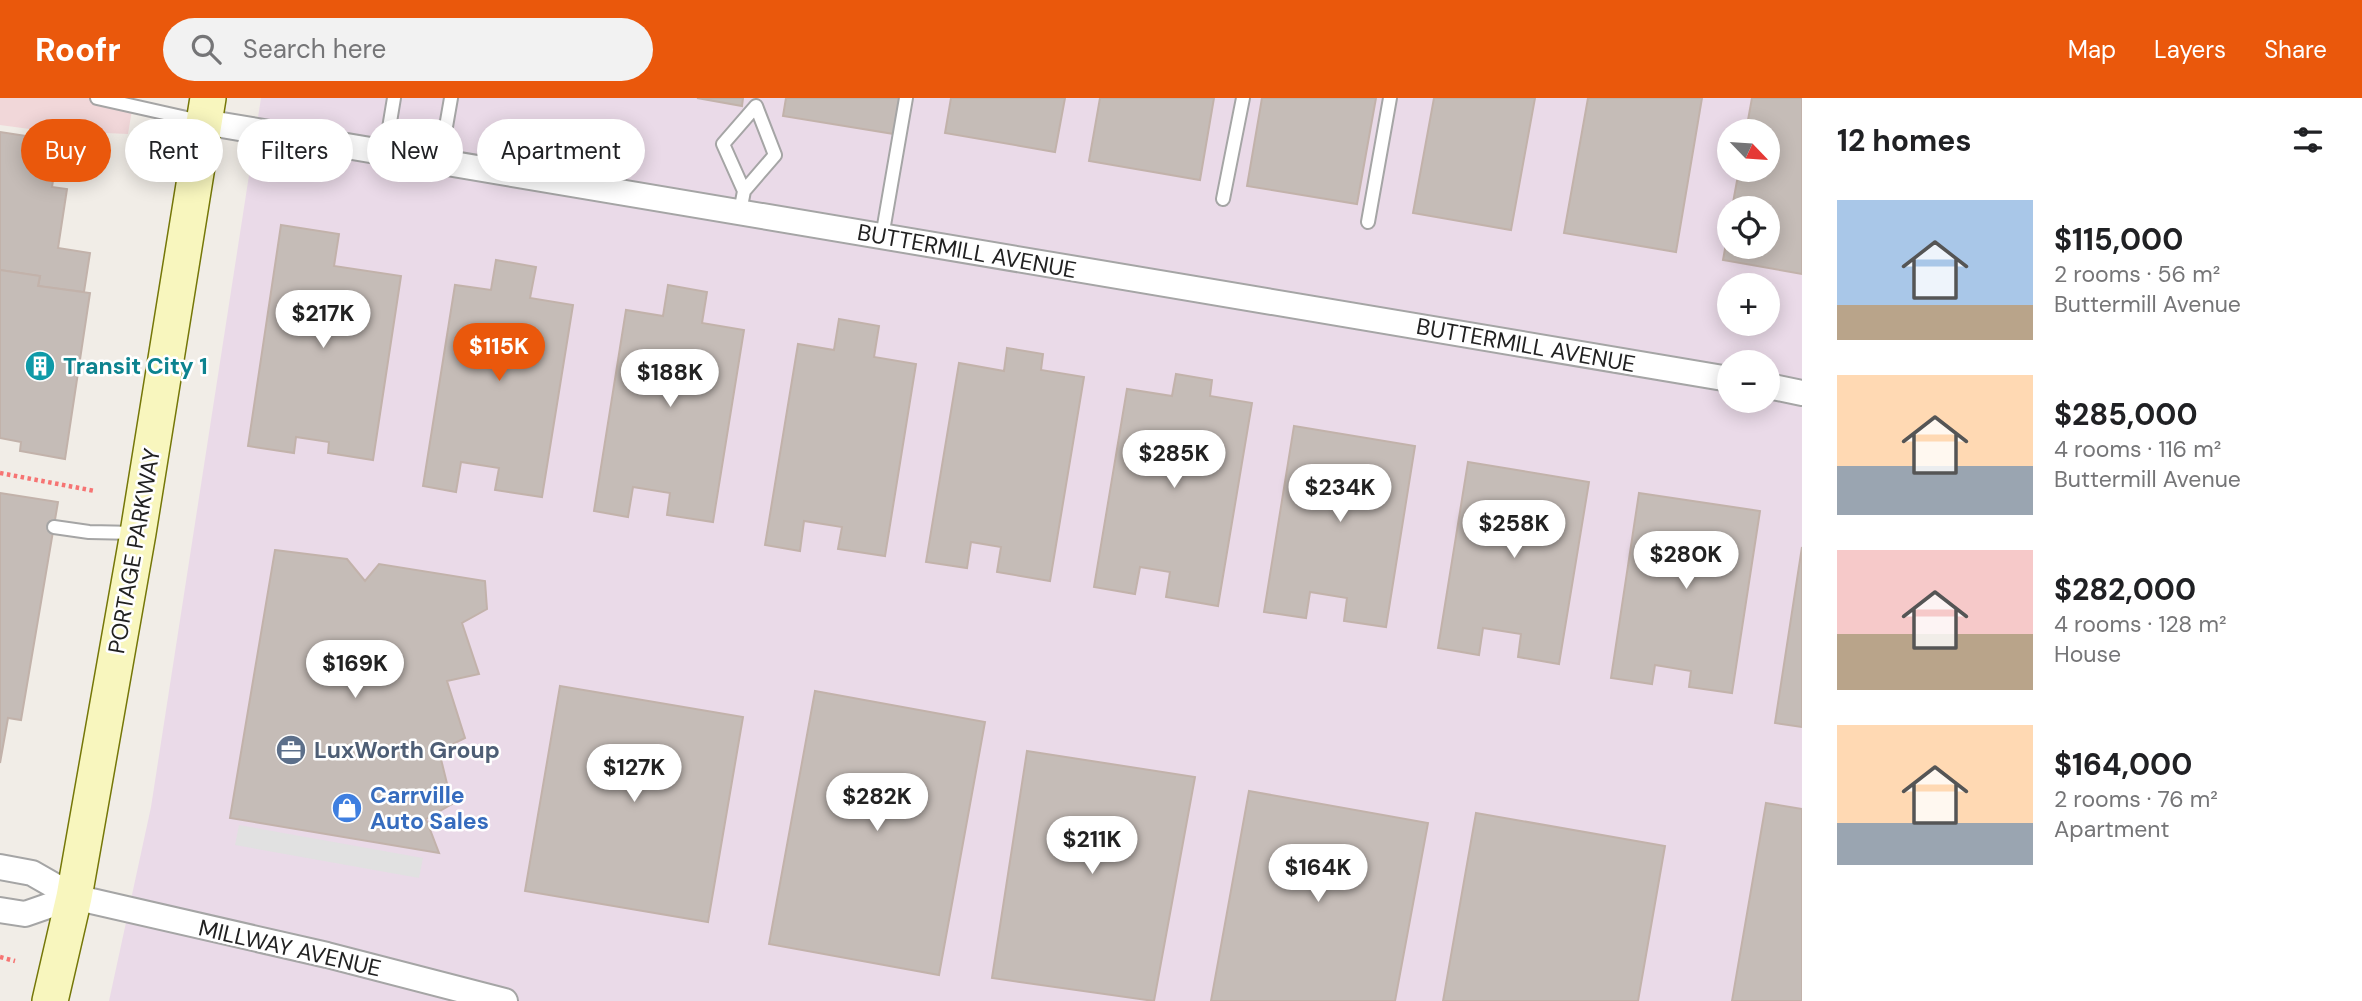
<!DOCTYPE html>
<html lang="en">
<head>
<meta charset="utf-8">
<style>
  body { margin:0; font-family:"DM Sans",sans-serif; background:#f2f2f2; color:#202124; height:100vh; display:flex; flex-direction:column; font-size:26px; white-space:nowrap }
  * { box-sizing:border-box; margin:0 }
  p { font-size:23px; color:#757577 }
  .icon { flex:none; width:38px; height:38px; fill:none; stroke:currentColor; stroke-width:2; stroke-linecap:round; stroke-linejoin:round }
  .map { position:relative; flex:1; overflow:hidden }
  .side { display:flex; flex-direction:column; background:#fff; width:560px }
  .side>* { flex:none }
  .guide { position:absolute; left:21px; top:21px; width:665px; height:63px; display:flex; gap:14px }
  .needle { width:46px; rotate:115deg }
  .controls { position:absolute; left:1717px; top:21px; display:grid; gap:14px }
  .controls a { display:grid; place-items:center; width:63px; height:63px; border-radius:50%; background:#fff; box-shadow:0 4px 18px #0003; font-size:35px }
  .price { position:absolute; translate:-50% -60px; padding:0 16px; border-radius:24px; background:#fff; color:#222; font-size:23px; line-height:46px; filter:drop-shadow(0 2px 4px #0008) }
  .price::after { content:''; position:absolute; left:50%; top:42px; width:21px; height:16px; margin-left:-10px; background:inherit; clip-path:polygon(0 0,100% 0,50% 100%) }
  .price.selected { background:#ea580c; color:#fff }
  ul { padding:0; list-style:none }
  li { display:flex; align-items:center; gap:21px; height:175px; padding:0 35px }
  li span { display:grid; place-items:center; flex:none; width:196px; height:140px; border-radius:0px; color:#555 }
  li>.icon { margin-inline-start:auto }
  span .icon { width:84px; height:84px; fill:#fffc; stroke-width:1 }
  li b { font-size:30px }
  h2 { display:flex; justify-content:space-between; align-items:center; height:84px; padding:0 35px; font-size:30px }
  .tag { padding:0 24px; border-radius:32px; background:#fff; box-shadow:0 4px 18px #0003; font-size:24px; line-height:63px }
  .tag.selected { background:#ea580c; color:#fff }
  header { display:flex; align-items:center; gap:42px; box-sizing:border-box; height:98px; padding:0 35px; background:#ea580c; color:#fff }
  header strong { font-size:33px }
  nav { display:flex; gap:38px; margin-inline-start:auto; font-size:24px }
  .search { width:490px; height:63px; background:#f2f2f2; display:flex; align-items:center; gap:18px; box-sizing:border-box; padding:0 24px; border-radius:38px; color:#757577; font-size:26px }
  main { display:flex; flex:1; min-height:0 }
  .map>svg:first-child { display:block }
  .commercial { fill:#f1d7d9 }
  .industrial { fill:#eadae8; fill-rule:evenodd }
  .parking { fill:#e1e1e1 }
  .building { fill:#c5bcb7; stroke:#c2b2aa; stroke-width:2 }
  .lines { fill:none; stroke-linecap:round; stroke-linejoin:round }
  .lane-casing { stroke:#a5a5a5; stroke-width:16 }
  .street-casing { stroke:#a5a5a5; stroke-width:28 }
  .secondary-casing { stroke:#757708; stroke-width:38 }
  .path { stroke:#f67473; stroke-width:4.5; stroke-dasharray:3.5 3.5; stroke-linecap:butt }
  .lane { stroke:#fff; stroke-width:12 }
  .street { stroke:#fff; stroke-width:24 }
  .secondary { stroke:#f8f6be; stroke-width:35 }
  .labels { text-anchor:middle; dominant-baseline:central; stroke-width:5; stroke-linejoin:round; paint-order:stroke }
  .street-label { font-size:23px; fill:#212121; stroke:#fff }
  .culture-label { font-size:23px; font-weight:bold; fill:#0d838f; stroke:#fff; text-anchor:start }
  .service-label { font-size:23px; font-weight:bold; fill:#4e5e75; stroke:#fff; text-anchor:start }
  .shop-label { font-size:23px; font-weight:bold; fill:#366cbe; stroke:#fff; text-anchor:start }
</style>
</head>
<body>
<header>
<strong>Roofr</strong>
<div class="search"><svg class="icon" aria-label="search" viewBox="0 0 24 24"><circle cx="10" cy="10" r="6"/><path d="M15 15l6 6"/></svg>Search here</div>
<nav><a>Map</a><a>Layers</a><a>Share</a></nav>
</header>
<main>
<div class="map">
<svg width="1802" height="903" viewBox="0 0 1802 903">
  <rect width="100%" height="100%" fill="#f1ede7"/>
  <path class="commercial" d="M 0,0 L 134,0 L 128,36 L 37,32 L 0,27 Z"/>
  <path class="industrial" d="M 261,0 L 1802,0 L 1802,903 L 109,903 L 151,709 ZM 1729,33 L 1768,33 L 1768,72 L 1729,72 ZM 1729,110 L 1768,110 L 1768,149 L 1729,149 ZM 1729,187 L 1768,187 L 1768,226 L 1729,226 ZM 1729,264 L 1768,264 L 1768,303 L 1729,303 Z"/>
  <path class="parking" d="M 239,727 L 423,760 L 419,780 L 235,747 Z"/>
  <g class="building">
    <path d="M 697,0 L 743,0 L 742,8 Z"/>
    <path d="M 786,0 L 900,0 L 894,36 L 783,18 Z"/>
    <path d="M 951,0 L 1065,0 L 1055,54 L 945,35 Z"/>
    <path d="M 1100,0 L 1214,0 L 1200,82 L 1089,63 Z"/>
    <path d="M 1262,0 L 1376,0 L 1357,106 L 1247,88 Z"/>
    <path d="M 1434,0 L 1535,0 L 1511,132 L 1413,115 Z"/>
    <path d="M 1588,0 L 1702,0 L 1676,154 L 1564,135 Z"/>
    <path d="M 1752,0 L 1802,0 L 1802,176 L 1723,162 L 1729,129 L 1729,149 L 1768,149 L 1768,110 L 1732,110 L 1739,72 L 1768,72 L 1768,33 L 1746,33 Z"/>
    <path d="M 0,34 L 59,43 L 52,89 L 67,91 L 58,150 L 90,155 L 84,194 L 38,188 L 40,178 L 0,172 Z"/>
    <path d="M 281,127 L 339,136 L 334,168 L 401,178 L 373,362 L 328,355 L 329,344 L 296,339 L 294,355 L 248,348 Z"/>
    <path d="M 496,162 L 536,169 L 530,200 L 573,207 L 542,399 L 495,392 L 499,370 L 461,364 L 456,394 L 423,388 L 455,187 L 491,192 Z"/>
    <path d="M 0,172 L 40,178 L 38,188 L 90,195 L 65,361 L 20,353 L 21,344 L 0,340 Z"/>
    <path d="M 668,187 L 707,194 L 702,225 L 744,232 L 713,424 L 667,417 L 670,395 L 633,389 L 628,419 L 594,413 L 626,212 L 663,218 Z"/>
    <path d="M 839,221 L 879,228 L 874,259 L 916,266 L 885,458 L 838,451 L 842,429 L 804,423 L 800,453 L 765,447 L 798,246 L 834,252 Z"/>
    <path d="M 1007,250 L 1043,256 L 1041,272 L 1084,279 L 1050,483 L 997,474 L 1001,449 L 971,444 L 967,470 L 926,464 L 959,265 L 1004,273 Z"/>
    <path d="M 1176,276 L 1212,282 L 1210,298 L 1252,305 L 1218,508 L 1166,499 L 1170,474 L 1140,469 L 1135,496 L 1094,489 L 1127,291 L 1172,298 Z"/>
    <path d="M 1294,328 L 1415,348 L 1386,529 L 1344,523 L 1347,500 L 1310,494 L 1306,520 L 1264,514 Z"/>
    <path d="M 1468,364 L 1589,384 L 1559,566 L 1518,559 L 1521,536 L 1483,530 L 1479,557 L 1438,550 Z"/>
    <path d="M 0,395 L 58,404 L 21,622 L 8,620 L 0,665 Z"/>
    <path d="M 1639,395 L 1760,413 L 1732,595 L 1689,589 L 1691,573 L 1655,567 L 1652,586 L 1611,580 Z"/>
    <path d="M 1802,449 L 1802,629 L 1775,625 Z"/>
    <path d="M 275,452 L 347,461 L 365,483 L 379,466 L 485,483 L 487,511 L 462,525 L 479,576 L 447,583 L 465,640 L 439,653 L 452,706 L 426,721 L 439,755 L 230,720 Z"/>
    <path d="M 560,588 L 743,619 L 708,824 L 525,793 Z"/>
    <path d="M 815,593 L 985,624 L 939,877 L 769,846 Z"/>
    <path d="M 1027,653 L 1195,679 L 1154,903 L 992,880 Z"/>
    <path d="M 1249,693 L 1428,725 L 1395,903 L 1211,903 Z"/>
    <path d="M 1766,705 L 1802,711 L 1802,903 L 1732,903 Z"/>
    <path d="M 1476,715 L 1665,748 L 1638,903 L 1443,903 Z"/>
  </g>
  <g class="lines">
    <g class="lane-casing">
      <g id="lane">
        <path d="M 97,0 L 200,23"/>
        <path d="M 385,54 L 394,0"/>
        <path d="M 440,63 L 451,0"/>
        <path d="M 1223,101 L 1243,0"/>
        <path d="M 740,114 L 744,93 L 775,57 L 756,8 L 723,46 L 744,93"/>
        <path d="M 1368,124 L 1390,0"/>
        <path d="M 882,139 L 906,0"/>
        <path d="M 54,429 L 89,434 L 137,435"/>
      </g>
    </g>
    <g class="street-casing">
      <g id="street">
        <path d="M 204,24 L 1729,281"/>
        <path d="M 1768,288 L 1802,295"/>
        <path d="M 0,769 L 32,775 L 74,799 L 327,857 L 505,903"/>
        <path d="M 0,812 L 25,816 L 74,799"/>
      </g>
    </g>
    <g class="secondary-casing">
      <path id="secondary" d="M 50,903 L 74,799 L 138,435 L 208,0"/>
    </g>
    <g class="path">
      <path d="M 0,375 L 95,393"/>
      <path d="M 0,859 L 15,863"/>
    </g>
    <use href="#lane" class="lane"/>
    <use href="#street" class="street"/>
    <use href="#secondary" class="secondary"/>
  </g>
  <defs>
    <g id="building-disc" transform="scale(1.575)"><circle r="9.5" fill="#0f9aa8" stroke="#fff"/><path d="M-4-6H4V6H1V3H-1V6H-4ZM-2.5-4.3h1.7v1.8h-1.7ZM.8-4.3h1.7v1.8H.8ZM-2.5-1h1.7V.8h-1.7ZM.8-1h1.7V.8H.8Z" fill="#fff"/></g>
    <g id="office-disc" transform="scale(1.575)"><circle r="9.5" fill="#5c6f8a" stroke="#fff"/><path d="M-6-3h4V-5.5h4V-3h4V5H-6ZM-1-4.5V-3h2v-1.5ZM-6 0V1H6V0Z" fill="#fff"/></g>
    <g id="shop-disc" transform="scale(1.575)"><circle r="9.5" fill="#3f7fe0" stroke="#fff"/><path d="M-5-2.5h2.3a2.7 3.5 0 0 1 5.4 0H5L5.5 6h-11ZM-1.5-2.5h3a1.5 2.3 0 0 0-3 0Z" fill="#fff"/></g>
  </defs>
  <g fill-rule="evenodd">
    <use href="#building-disc" x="40" y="268"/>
    <use href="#office-disc" x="291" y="652"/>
    <use href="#shop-disc" x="347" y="710"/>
  </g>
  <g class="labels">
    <g class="street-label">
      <text transform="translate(967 153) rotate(10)">BUTTERMILL AVENUE</text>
      <text transform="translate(1526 247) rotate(10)">BUTTERMILL AVENUE</text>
      <text transform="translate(134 453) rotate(-80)">PORTAGE PARKWAY</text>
      <text transform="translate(290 850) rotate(13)">MILLWAY AVENUE</text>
    </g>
    <g class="culture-label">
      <text x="63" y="268">Transit City 1</text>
    </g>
    <g class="service-label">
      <text x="314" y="652">LuxWorth Group</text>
    </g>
    <g class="shop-label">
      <text x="370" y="697">Carrville<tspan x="370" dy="26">Auto Sales</tspan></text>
    </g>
  </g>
</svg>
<div class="controls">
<a><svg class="needle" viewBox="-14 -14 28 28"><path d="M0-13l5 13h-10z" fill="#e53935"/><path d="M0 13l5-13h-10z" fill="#757577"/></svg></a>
<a><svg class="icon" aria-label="locate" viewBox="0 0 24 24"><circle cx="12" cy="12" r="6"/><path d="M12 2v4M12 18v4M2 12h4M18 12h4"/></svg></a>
<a>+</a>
<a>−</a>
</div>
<b class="price" style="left:323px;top:252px">$217K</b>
<b class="price selected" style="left:499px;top:285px">$115K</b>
<b class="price" style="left:670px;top:311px">$188K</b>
<b class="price" style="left:1174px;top:392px">$285K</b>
<b class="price" style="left:1340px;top:426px">$234K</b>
<b class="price" style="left:1514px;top:462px">$258K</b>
<b class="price" style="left:1686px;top:493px">$280K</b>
<b class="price" style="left:355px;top:602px">$169K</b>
<b class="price" style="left:634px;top:706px">$127K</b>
<b class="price" style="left:877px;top:735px">$282K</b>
<b class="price" style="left:1092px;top:778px">$211K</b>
<b class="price" style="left:1318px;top:806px">$164K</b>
<div class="guide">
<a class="tag selected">Buy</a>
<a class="tag">Rent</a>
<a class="tag">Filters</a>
<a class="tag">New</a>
<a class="tag">Apartment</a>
</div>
</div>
<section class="side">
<h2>12 homes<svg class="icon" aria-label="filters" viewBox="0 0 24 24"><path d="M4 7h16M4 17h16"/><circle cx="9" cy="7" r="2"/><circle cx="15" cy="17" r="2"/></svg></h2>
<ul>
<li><span style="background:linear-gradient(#a9c7e8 75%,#b9a48a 0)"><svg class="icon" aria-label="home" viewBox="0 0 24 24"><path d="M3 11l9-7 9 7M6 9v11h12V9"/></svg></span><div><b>$115,000</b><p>2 rooms · 56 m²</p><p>Buttermill Avenue</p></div></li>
<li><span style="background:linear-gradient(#ffd9b3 65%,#9aa5b1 0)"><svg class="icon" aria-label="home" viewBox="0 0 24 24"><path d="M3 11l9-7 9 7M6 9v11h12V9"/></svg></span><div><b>$285,000</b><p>4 rooms · 116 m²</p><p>Buttermill Avenue</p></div></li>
<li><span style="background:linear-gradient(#f6c9c9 60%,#b9a48a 0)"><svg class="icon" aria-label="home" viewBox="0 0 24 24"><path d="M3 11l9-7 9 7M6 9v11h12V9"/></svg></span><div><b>$282,000</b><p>4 rooms · 128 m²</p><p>House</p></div></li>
<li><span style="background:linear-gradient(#ffd9b3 70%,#9aa5b1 0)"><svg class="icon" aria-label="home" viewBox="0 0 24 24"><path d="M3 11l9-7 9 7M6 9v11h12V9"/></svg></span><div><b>$164,000</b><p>2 rooms · 76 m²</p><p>Apartment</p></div></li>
</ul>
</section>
</main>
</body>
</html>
